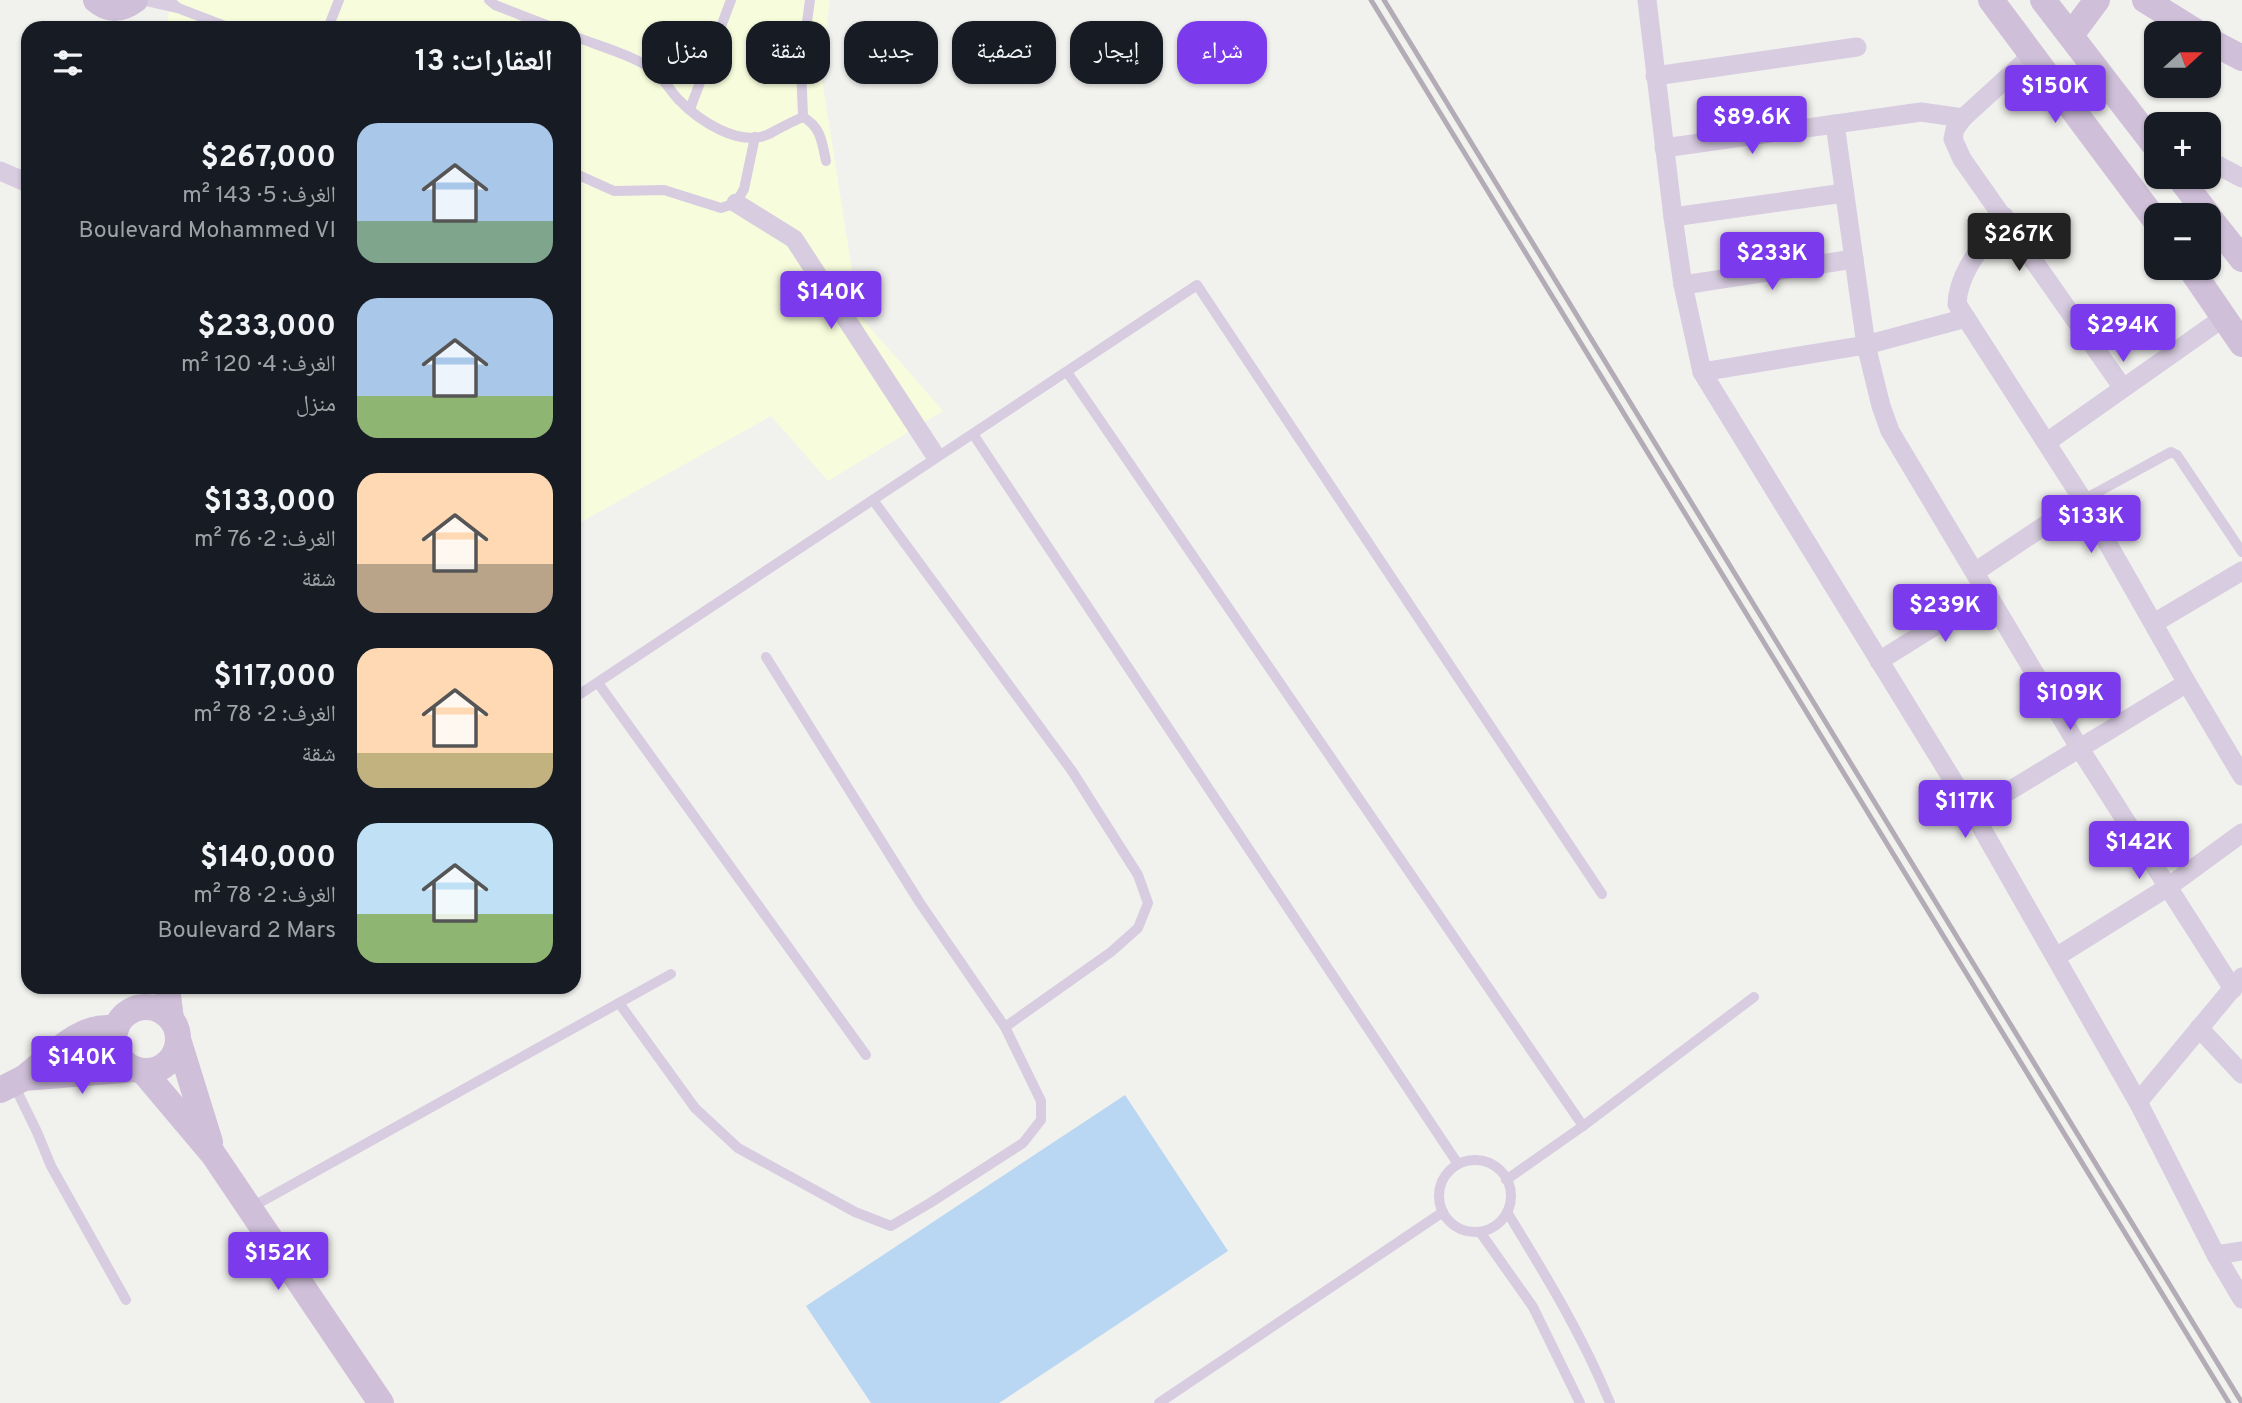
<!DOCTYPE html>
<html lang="ar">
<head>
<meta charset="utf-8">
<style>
  body { margin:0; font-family:Overpass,"Noto Naskh Arabic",sans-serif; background:#242831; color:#f1f3f6; direction:rtl; height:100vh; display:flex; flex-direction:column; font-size:26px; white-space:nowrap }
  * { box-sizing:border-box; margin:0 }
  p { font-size:23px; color:#9ea1a6 }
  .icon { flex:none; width:38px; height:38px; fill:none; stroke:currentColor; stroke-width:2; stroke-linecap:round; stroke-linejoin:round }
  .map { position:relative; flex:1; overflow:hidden; direction:ltr }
  .drawer { position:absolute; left:21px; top:21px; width:560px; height:973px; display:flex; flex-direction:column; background:#171b24; border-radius:21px; box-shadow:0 2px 5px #0004; direction:rtl }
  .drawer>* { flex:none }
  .hud { position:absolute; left:602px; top:21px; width:665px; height:63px; direction:rtl; display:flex; gap:14px }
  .needle { width:46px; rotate:69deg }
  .buttons { position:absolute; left:2144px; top:21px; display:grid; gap:14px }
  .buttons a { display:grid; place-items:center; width:77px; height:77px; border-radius:14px; background:#171b24; box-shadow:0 2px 5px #0004; font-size:35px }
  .price { position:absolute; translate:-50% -60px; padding:0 16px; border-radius:7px; background:#7c3aed; color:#fff; font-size:23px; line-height:46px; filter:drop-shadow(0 2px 4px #0008) }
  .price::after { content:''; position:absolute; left:50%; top:42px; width:21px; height:16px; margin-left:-10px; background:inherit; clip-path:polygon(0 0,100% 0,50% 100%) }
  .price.current { background:#222; color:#fff }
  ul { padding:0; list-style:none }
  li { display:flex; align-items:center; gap:21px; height:175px; padding:0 28px }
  li span { display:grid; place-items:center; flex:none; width:196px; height:140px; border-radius:21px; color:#555 }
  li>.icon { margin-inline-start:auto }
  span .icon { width:84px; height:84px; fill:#fffc; stroke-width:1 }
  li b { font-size:30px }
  h2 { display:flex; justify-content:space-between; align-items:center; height:84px; padding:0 28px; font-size:30px }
  .chip { padding:0 24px; border-radius:21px; background:#171b24; box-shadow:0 2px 5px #0004; font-size:24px; line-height:63px }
  .chip.current { background:#7c3aed; color:#fff }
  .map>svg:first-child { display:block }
  .medical { fill:#f7fddc }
  .green { fill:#b9d7f3 }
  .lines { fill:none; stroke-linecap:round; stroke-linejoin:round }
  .lane { stroke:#d7cce0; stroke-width:10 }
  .street { stroke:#d7cce0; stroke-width:19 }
  .secondary { stroke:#cfbfd9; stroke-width:26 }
  .rail { stroke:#b3acb6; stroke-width:5 }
</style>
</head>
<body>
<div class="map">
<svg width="2242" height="1403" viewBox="0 0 2242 1403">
  <rect width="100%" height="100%" fill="#f1f1ee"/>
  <path class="medical" d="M 171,0 L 830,0 L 821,73 L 859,315 L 943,411 L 828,481 L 771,416 L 574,526 L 574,28 L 166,28 Z"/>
  <path class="green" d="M 1125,1095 L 1228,1251 L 999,1403 L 871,1403 L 806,1306 Z"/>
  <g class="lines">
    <g class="lane">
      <path d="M 142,0 L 178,8 L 169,0"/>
      <path d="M 489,0 L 495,5 L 554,28"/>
      <path d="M 178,8 L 230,28"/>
      <path d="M 328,28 L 339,0"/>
      <path d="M 574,36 C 598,46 633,55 653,70 C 663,78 670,90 678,99 C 698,120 739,148 769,134 C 780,128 791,122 803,117"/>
      <path d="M 690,109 L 731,0"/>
      <path d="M 803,117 L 801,65 L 810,0"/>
      <path d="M 803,117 C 821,127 822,142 826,161"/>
      <path d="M 574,173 L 614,191 L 664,190 L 721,208 L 736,203 L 744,189 L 755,137"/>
      <path d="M 1067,372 L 1583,1126"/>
      <path d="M 973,434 L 1458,1164"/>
      <path d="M 873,500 L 1072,771 L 1138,875 L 1148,903 L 1138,928 L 1111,952 L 1005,1027"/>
      <path d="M 2083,500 L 2171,452 L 2177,455 L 2242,552"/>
      <path d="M 598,683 L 866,1055"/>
      <path d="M 574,698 L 1197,285 L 1602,894"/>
      <path d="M 619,1003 L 695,1108 L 738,1148 L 855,1212 L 891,1226 L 930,1203 L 1023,1143 L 1041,1120 L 1041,1101 L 1005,1027 L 920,903 L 766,657"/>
      <path d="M 13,1083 L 37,1132 L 51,1166 L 126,1300"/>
      <circle cx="1475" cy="1196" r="36"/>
      <path d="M 1506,1180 L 1583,1126 L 1754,997"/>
      <path d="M 250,1208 L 671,974"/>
      <path d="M 1507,1212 C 1545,1274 1583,1336 1610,1403"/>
      <path d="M 1480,1232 L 1533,1307 L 1580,1403"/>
      <path d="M 1159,1403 L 1443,1212"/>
    </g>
    <g class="street">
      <path d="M 1647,0 L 1673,217 L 1683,285 L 1702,372 L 1973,813 L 2138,1102 L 2216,1255 L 2242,1299"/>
      <path d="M 2032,55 L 1963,118 L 1955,129 L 1953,139 L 1962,159 L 2123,388"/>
      <path d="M 1655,76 L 1857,47"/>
      <path d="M 1835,124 L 1866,345 L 1881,406 L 1890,431 L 2080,749 L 2233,989"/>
      <path d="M 1664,148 L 1921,112 L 1963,118"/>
      <path d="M 2208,160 L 2242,178"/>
      <path d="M 0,171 L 28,183"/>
      <path d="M 736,203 L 794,239 L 933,452"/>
      <path d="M 2004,216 C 1985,243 1958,271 1957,304 L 2083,500 L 2187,683 L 2242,776"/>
      <path d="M 1673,217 L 1844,193"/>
      <path d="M 1683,285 L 1854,259"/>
      <path d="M 1702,372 L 1866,345 L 1966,318"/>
      <path d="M 2047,442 L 2223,318"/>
      <path d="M 1975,572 L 2083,500"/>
      <path d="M 2154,623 L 2242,571"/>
      <path d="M 1879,661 L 1988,593"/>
      <path d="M 1973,813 L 2187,683"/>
      <path d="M 2056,957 L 2168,887 L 2242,833"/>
      <path d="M 2199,1028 L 2242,1074"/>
      <path d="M 2138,1102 L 2242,977"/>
      <path d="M 2216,1255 L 2242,1251"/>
    </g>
    <g class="secondary">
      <path d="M 96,0 C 108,11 122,10 135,0"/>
      <path d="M 1991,0 L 2156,221"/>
      <path d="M 2043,0 L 2156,147"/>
      <path d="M 2145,0 L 2198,33"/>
      <path d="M 2071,35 L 2097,0"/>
      <path d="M 2208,40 L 2242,58"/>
      <path d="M 2179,177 L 2208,215"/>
      <path d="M 2208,216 L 2242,259"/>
      <path d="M 2190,268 L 2242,344"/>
      <path d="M 167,987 L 171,1019"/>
      <circle cx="146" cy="1039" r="32"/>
      <path d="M 178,1039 L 210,1142"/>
      <path d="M 143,1071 L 213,1154 L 381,1403"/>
      <path d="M 24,1078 C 49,1059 82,1021 116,1029"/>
      <path d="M 0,1090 L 24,1078 L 135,1069"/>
    </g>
    <g class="rail">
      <path d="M 1371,0 L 2229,1403"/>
      <path d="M 1384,0 L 2242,1403"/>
    </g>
  </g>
</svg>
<div class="buttons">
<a><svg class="needle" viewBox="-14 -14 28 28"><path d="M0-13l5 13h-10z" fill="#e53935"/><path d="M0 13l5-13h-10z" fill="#9ea1a6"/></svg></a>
<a>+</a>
<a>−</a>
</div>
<b class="price" style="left:2055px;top:125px">$150K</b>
<b class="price" style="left:1752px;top:156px">$89.6K</b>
<b class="price current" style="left:2019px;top:273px">$267K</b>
<b class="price" style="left:1772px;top:292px">$233K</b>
<b class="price" style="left:831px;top:331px">$140K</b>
<b class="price" style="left:2123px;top:364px">$294K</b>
<b class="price" style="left:2091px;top:555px">$133K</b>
<b class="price" style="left:1945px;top:644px">$239K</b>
<b class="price" style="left:2070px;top:732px">$109K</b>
<b class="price" style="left:1965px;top:840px">$117K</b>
<b class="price" style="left:2139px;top:881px">$142K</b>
<b class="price" style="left:82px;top:1096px">$140K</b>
<b class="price" style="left:278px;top:1292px">$152K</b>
<div class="hud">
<a class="chip current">شراء</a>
<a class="chip">إيجار</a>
<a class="chip">تصفية</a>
<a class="chip">جديد</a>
<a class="chip">شقة</a>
<a class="chip">منزل</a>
</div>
<section class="drawer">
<h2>العقارات: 13<svg class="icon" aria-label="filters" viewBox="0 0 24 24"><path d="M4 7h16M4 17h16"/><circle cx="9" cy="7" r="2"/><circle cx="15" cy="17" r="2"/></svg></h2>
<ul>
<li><span style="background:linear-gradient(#a9c7e8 70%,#7fa58c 0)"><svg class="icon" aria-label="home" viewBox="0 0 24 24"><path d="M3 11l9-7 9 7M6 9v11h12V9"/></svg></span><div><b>$267,000</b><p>الغرف: 5 · 143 m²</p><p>Boulevard Mohammed VI</p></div></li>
<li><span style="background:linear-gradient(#a9c7e8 70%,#8fb573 0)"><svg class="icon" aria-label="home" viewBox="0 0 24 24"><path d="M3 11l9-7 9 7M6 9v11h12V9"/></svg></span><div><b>$233,000</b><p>الغرف: 4 · 120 m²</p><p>منزل</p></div></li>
<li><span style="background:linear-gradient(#ffd9b3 65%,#b9a48a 0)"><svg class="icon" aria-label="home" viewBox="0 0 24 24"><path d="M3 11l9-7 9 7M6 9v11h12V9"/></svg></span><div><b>$133,000</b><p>الغرف: 2 · 76 m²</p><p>شقة</p></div></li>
<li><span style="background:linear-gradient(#ffd9b3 75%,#c2b280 0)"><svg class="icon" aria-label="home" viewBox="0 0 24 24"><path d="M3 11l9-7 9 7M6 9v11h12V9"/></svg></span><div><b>$117,000</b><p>الغرف: 2 · 78 m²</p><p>شقة</p></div></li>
<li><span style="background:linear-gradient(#bfe0f5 65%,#8fb573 0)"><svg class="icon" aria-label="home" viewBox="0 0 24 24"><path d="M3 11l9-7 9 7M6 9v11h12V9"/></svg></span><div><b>$140,000</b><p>الغرف: 2 · 78 m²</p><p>Boulevard 2 Mars</p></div></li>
</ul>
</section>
</div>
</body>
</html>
